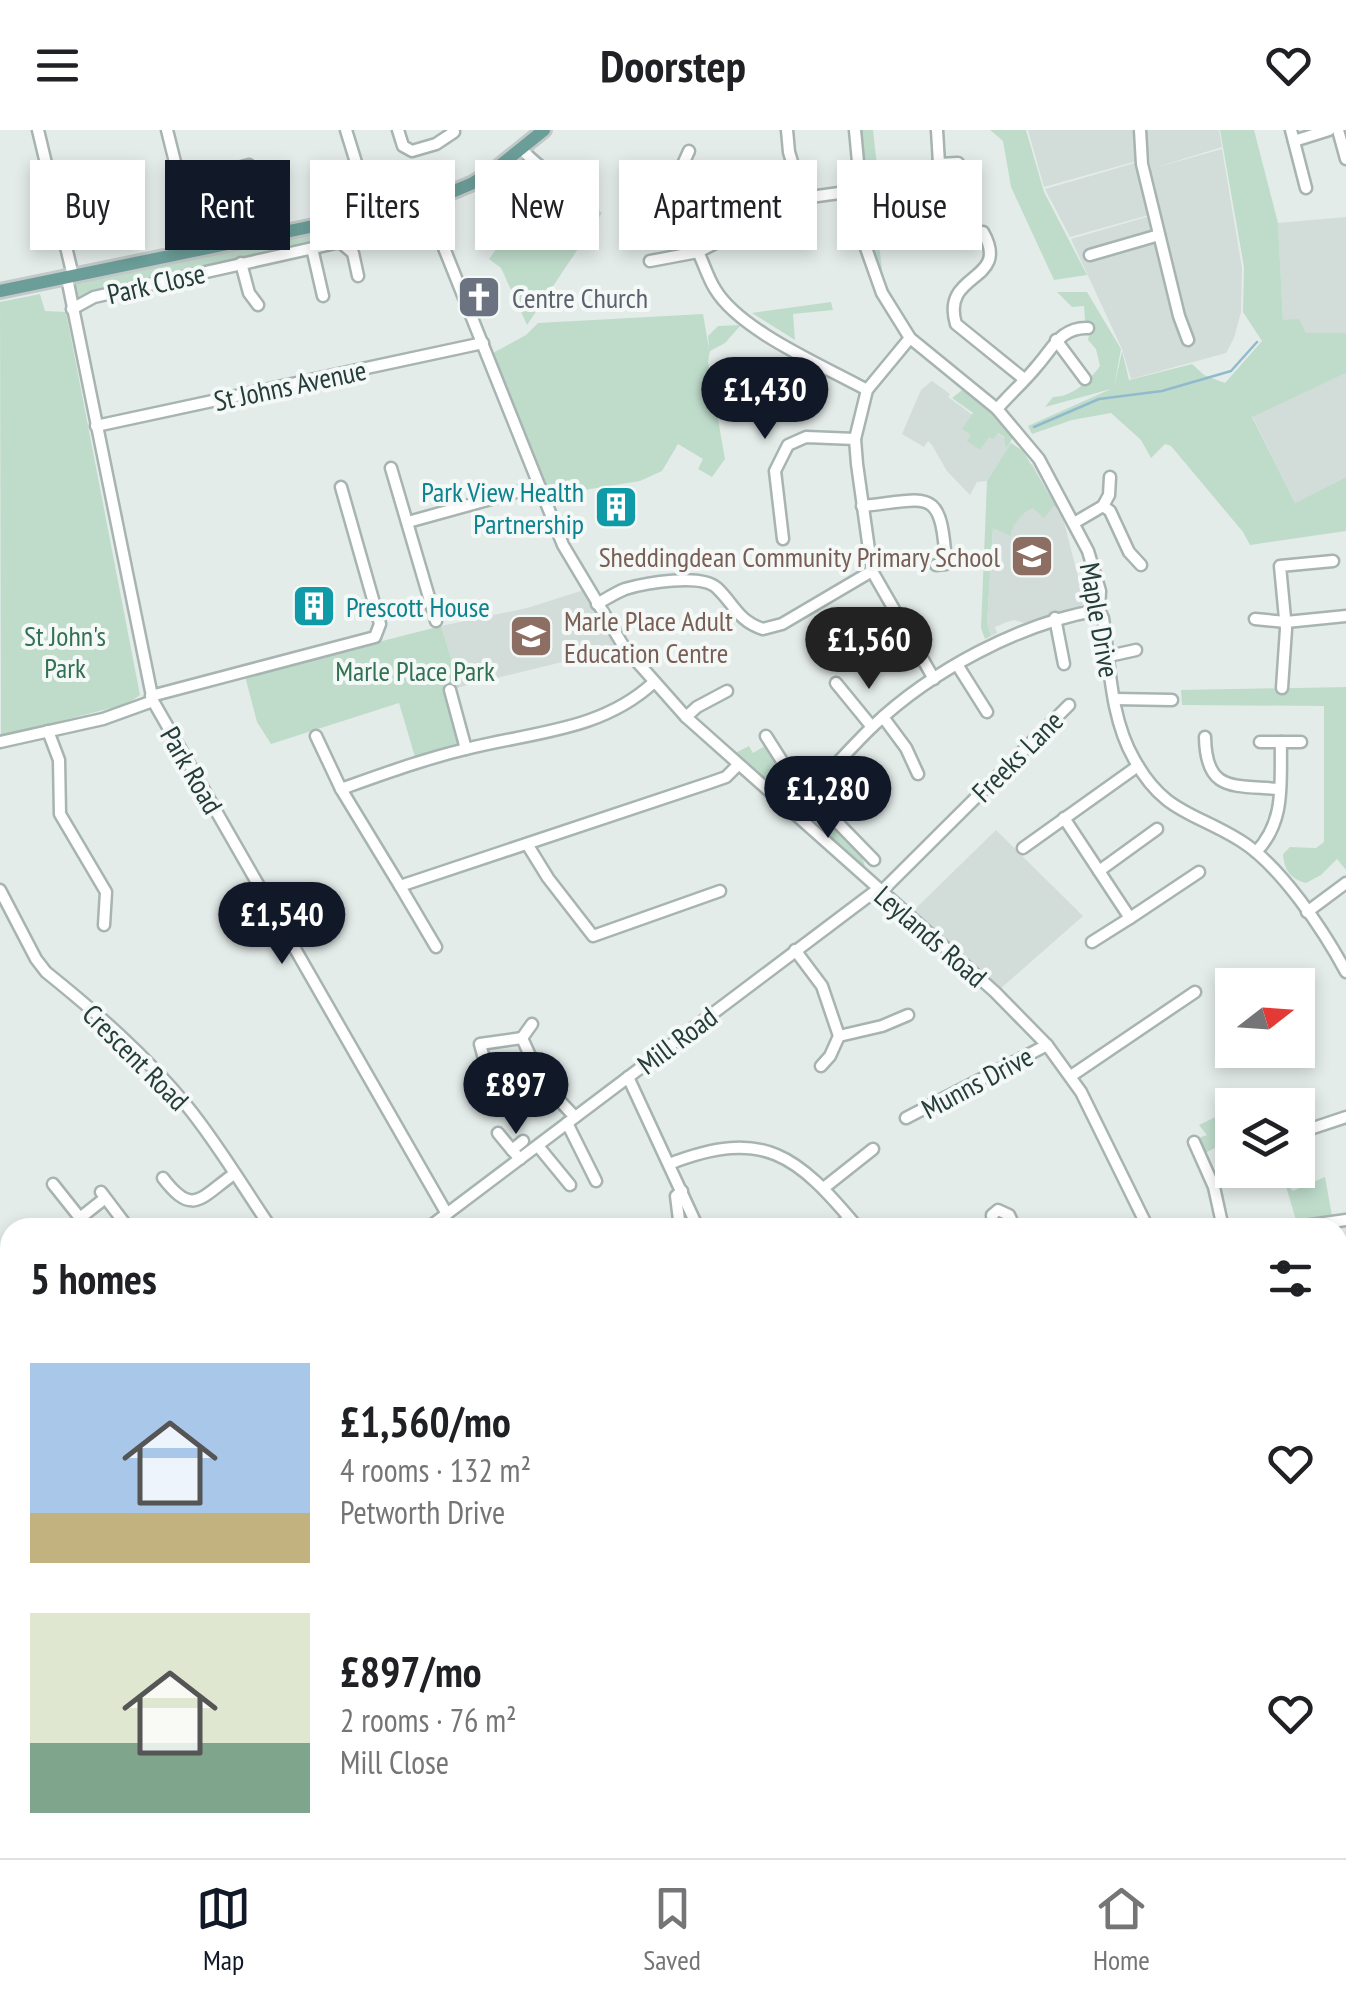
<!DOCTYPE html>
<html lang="en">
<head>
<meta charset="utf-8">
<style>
  body { margin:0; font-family:"PT Sans Narrow",sans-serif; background:#f6f6f6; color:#202124; height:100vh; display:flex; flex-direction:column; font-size:38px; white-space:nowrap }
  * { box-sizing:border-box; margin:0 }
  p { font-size:32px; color:#757577 }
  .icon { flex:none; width:55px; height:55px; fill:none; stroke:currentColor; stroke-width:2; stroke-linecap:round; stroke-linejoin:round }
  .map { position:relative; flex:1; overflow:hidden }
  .drawer { position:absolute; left:0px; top:1088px; width:1348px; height:642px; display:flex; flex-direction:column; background:#fff; border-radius:30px 30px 0 0; box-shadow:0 5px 15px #0003 }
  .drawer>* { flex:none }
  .banner { position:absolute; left:30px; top:30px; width:1288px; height:90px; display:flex; gap:20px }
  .needle { width:65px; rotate:73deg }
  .fabs { position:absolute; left:1215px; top:838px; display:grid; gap:20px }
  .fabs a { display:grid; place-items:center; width:100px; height:100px; border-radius:0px; background:#fff; box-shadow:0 5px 15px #0003; font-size:50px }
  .price { position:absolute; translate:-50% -85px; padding:0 22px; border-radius:35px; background:#111827; color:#fff; font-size:32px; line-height:65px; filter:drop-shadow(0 2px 5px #0008) }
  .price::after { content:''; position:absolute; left:50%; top:60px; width:30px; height:22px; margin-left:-15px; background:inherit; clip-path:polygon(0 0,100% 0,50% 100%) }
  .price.selected { background:#222; color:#fff }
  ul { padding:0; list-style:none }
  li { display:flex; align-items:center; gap:30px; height:250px; padding:0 30px }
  li span { display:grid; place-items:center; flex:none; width:280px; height:200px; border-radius:0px; color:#555 }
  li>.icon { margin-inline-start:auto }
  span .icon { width:120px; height:120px; fill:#fffc; stroke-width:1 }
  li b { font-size:42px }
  h2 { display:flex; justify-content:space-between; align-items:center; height:120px; padding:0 30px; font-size:42px }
  .pill { padding:0 35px; border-radius:0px; background:#fff; box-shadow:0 5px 15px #0003; font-size:35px; line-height:90px }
  .pill.selected { background:#111827; color:#fff }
  header { display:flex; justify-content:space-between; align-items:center; height:130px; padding:0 30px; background:#fff; font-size:45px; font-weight:700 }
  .tab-bar { display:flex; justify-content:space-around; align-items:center; height:140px; border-top:2px solid #e0e0e0; background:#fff; font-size:28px; color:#757577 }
  .tab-bar a { display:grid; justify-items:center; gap:5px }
  .tab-bar .selected { color:#111827 }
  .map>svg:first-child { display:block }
  .built { fill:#d2dcd9 }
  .green { fill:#bfdccb }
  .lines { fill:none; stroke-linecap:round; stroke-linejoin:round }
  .stream { stroke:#91bacd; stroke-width:2.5 }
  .minor-casing { stroke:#a7b4b2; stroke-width:15 }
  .major-casing { stroke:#c2c9c8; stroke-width:18 }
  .minor { stroke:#fff; stroke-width:10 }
  .major { stroke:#6c9e99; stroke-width:12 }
  .rail-casing { stroke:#5f7875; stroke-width:6 }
  .rail { stroke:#f4f9f7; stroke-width:2.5; stroke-dasharray:8; stroke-linecap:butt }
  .labels { text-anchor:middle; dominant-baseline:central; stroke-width:8; stroke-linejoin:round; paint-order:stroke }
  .street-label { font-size:28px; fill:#253d3a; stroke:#f4f9f7 }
  .worship-label { font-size:28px; fill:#5b616d; stroke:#f4f9f7; text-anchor:start }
  .culture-label { font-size:28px; fill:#0d838f; stroke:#f4f9f7; text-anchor:end }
  .education-label { font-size:28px; fill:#785e54; stroke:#f4f9f7; text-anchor:end }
  .park-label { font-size:28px; fill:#327154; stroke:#f4f9f7 }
</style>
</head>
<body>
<header><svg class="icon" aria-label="menu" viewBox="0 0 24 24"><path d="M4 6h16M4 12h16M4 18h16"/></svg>Doorstep<svg class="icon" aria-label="heart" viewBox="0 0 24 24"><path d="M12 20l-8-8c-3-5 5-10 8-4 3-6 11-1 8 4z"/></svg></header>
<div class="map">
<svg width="1346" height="1728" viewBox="0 0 1346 1728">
  <rect width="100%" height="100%" fill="#e4ecea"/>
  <g class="built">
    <path d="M 1028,0 L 1140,0 L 1148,41 L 1151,40 L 1145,0 L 1219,0 L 1222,17 L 1154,38 L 1222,19 L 1242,138 L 1241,182 L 1234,208 L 1226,223 L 1131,249 L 1122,219 L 1071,109 L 1150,86 L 1137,31 L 1044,57 Z"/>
    <path d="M 1135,33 L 1149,85 L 1070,107 L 1045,59 Z"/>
    <path d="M 1346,87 L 1346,203 L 1306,203 L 1300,195 L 1283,190 L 1278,93 Z"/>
    <path d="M 1346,243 L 1346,347 L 1295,373 L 1252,286 Z"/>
    <path d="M 932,251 L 950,264 L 948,267 L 955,272 L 1011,313 L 987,351 L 977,352 L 970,365 L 947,341 L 932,315 L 928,311 L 924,317 L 902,304 L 921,260 Z"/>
    <path d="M 1032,334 L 1064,392 L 1085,474 L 1024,493 L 1014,490 L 1007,492 L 995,497 L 997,503 L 991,506 L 987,495 L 996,354 Z"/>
    <path d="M 587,459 L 624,517 L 460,557 L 441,496 L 527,478 Z"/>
    <path d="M 996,700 L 1083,786 L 1000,859 L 914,780 Z"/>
    <path d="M 1246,1720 L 1333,1720 L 1333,1728 L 1209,1728 L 1210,1722 L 1246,1725 Z"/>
  </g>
  <g class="green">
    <path d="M 859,0 L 873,0 L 884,99 L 878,106 L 883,148 L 894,170 L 891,173 L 871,119 Z"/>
    <path d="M 990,0 L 1026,0 L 1044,62 L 1087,145 L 1054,150 L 1011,57 L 1003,11 Z"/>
    <path d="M 1220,0 L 1254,0 L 1278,93 L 1283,190 L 1299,189 L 1306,203 L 1346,203 L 1346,243 L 1252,287 L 1295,373 L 1346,347 L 1346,401 L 1250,415 L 1243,402 L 1171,316 L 1165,314 L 1151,328 L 1141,310 L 1111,283 L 1072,290 L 1032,304 L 1028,296 L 1111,259 L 1045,277 L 1053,267 C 1072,267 1089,251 1100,236 L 1096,219 L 1088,210 L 1091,196 L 1085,190 L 1084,176 L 1072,177 L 1057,162 L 1087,162 L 1121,219 L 1114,258 L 1122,221 L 1129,250 L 1192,234 L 1204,245 L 1225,253 L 1262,211 L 1243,182 L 1244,137 Z"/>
    <path d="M 560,51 L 602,83 L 527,195 L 501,138 L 489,129 L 512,97 L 532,89 Z"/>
    <path d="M 356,92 L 344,105 L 88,164 L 78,170 L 73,150 Z"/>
    <path d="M 40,164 L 45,181 L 66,182 L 140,565 L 127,574 L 1,606 L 0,172 Z"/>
    <path d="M 831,172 L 833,180 L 793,184 L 795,210 L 752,183 Z"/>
    <path d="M 703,184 L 709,219 L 708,206 L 718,196 L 741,195 L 725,213 L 710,221 L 708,232 L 725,329 L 712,347 L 698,339 L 703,329 L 678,314 L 662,341 L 640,351 L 553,365 L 546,356 L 493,223 L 526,205 L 538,193 Z"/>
    <path d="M 962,260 L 980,268 L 1016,303 L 1006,318 L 1004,307 L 998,303 L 993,309 L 989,307 L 980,320 L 967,311 L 971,305 L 962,299 L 973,283 L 952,268 Z"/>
    <path d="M 1011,313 L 1023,321 L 1057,378 L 1054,376 L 1044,388 L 1033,378 C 1023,381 1010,397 1011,406 L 993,398 L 987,494 L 991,506 L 985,509 L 981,498 L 987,351 Z"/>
    <path d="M 441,496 L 460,557 L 444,563 L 458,613 L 415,627 L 399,573 L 271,614 L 257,592 L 245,546 Z"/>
    <path d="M 1346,557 L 1346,740 L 1337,729 L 1321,745 L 1306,753 C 1290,749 1284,739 1283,724 L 1290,717 L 1316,718 L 1324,712 L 1324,576 L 1182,575 L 1181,560 Z"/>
    <path d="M 749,616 L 753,623 L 763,617 L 770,619 L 784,643 L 796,655 L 795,666 L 785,667 L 735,623 Z"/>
    <path d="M 811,675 C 827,678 863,720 865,737 L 811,692 L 807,686 Z"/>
    <path d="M 1232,979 L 1232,1009 L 1203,1024 L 1196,1009 L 1207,1005 L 1199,995 Z"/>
    <path d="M 1325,1047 L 1332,1086 L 1296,1090 L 1285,1053 L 1293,1061 Z"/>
    <path d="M 1338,1336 L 1346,1337 L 1346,1438 L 1338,1438 Z"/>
  </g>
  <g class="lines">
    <g class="stream">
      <path d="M 1034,297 L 1099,269 L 1162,261 L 1231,241 L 1257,212"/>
      <path d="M 321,1720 L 331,1728"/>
      <path d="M 276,1728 L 282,1720"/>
    </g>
    <g class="minor-casing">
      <g id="minor">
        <path d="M 38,0 L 73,146"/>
        <path d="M 167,0 L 197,120"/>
        <path d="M 346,0 L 371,81"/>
        <path d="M 398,0 L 403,16 L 412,21 L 436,14 L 454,2"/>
        <path d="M 787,0 L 789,22 L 803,68"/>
        <path d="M 855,0 L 866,118 L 882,163 L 910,208 L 997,279 L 1039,329 L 1088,421 L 1100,461 L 1099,480 L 1103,488 C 1110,535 1110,587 1134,629 C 1164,684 1195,682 1241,711 C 1281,736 1324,801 1346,842"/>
        <path d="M 937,0 L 939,34 L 958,33"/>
        <path d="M 1140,0 L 1142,34 L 1179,186 L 1188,210"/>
        <path d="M 1291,0 L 1306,58"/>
        <path d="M 1338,0 L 1346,29"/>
        <path d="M 1294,11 L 1329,0"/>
        <path d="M 521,18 C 532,32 544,38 556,50"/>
        <path d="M 729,38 L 728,64 L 743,99"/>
        <path d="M 630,49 L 668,67 L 727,56"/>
        <path d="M 905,52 L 939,34"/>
        <path d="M 180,54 L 249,35"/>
        <path d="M 511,63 L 514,51 L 534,35"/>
        <path d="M 668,67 L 689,21"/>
        <path d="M 426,73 L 563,415 L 624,517 L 686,587 L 995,862 L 1047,915 L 1081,962 L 1148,1098"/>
        <path d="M 983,102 C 1012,153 940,141 956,194 L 1024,249"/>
        <path d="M 312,118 L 323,166"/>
        <path d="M 698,122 C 704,134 708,148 715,159 C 740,201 824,236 867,260"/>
        <path d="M 1090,125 L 1159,105"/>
        <path d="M 650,131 L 698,122 L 803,68 L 861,60"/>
        <path d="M 241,133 L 249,163 L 258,175"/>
        <path d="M 67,148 L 153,571 L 447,1084"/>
        <path d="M 72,179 L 94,167 L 340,112 L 353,123 L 358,146"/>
        <path d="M 910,208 L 867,260 L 855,309 L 857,334 L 872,441 L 934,549"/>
        <path d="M 1056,210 L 1085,249"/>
        <path d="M 997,279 C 1010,264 1025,251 1037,236 C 1053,218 1061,197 1088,198"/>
        <path d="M 96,296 L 483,213"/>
        <path d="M 391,338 L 436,491"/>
        <path d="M 862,376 C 931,369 941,356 946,434 L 936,435"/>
        <path d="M 1103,376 L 1109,365 L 1110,347"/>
        <path d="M 408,392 L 538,356"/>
        <path d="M 1074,393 L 1103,376 L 1110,381 L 1129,422 L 1141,435"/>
        <path d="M 783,409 L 775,341 L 788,315 L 806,307 L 855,309"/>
        <path d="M 597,474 C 606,469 615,463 625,459 C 645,453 701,443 717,458 C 734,474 738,491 763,499 L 782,494 L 872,441"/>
        <path d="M 1055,488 L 1064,534"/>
        <path d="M 1255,489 L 1286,492 L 1346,486"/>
        <path d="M 1109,526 L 1136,520"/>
        <path d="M 958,536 L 987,582"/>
        <path d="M 836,553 L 872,597"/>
        <path d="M 1282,558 L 1286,499 L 1280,436 L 1333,431"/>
        <path d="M 450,560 L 466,619"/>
        <path d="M 151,566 L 375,507 L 380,494 L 341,357"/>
        <path d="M 1114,569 L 1172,570"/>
        <path d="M 686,587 L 697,577 L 727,561"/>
        <path d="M 883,587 L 906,618 L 918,644"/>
        <path d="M 48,601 L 59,630 L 60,684 L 106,762 L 104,795"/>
        <path d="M 316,606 L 341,659 L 400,756"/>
        <path d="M 766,606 L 787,639 L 821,669 L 836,691 L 874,730"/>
        <path d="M 1205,607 C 1206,662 1232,655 1278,659"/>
        <path d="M 0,612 L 103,589 L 153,571"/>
        <path d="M 1281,612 L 1301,612"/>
        <path d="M 341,659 C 383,644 424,629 466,619 C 532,602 601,601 653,553"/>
        <path d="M 792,681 C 820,653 845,623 873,596 C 931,541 1020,493 1099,480"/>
        <path d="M 1064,688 L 1130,788 L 1199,742"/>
        <path d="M 527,714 L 548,748 L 593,806 L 720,761"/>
        <path d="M 1023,718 L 1138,636"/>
        <path d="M 1256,722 C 1286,691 1280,653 1281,612 L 1260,612"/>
        <path d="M 1099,741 L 1157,699"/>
        <path d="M 0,760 L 36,829 L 46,842 C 97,883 145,925 187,976 C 218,1014 243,1057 271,1098"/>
        <path d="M 881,762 L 1069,575"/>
        <path d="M 1307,782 L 1346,753"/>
        <path d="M 1092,812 L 1130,788"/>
        <path d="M 436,817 L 400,756 L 709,653 L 726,647 L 738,635"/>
        <path d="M 795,820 L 822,856 L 839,906 L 830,926 L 821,936"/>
        <path d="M 839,906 L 882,896 L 908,885"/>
        <path d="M 522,908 L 532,894"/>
        <path d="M 1071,946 L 1195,862"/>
        <path d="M 628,947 L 698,1098"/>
        <path d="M 475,961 L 489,947 L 480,914 L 522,908 L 542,952 L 575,987"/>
        <path d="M 906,988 L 1047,915"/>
        <path d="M 567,993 L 596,1051"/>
        <path d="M 498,1003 L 512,1020"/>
        <path d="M 1298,1003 L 1346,987"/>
        <path d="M 1194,1012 L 1214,1057 L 1223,1098"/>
        <path d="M 538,1016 L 570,1055"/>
        <path d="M 520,1029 L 512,1020 L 523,1011"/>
        <path d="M 669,1034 C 764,997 797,1025 858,1098"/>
        <path d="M 163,1048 C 193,1087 200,1068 234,1044"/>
        <path d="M 53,1054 L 88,1098"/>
        <path d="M 825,1057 L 873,1019"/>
        <path d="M 101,1062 L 126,1095"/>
        <path d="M 80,1088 L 104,1069"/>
        <path d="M 428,1098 L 878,759"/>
        <path d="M 680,1098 L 676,1066 L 682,1061"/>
        <path d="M 837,1098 L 849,1088"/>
        <path d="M 993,1098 L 992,1085 L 998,1080 L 1009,1085 L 1015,1098"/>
        <path d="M 1290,1098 L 1346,1090"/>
        <path d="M 0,1192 L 10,1191"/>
        <path d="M 1338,1281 L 1346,1280"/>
        <path d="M 0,1284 L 10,1284"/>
        <path d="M 0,1427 L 10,1426"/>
        <path d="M 1338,1530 L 1346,1546"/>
        <path d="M 0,1537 L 10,1560"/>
        <path d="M 1338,1632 L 1346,1630"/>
        <path d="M 74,1720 L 76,1728"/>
        <path d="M 625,1720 L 627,1728"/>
        <path d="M 771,1720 L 827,1728"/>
        <path d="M 1084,1720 L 1085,1728"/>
        <path d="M 175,1728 L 188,1720"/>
        <path d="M 430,1728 L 433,1720"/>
        <path d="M 717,1728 L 718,1720"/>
      </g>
    </g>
    <g class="major-casing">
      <path id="major" d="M 0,161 L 348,89 L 371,81 L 426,73 L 473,53 L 493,41 L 544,0"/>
    </g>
    <use href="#minor" class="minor"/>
    <use href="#major" class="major"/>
    <g class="rail-casing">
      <g id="rail">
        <path d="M 0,1359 L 10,1359"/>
        <path d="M 1338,1450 L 1346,1450"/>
        <path d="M 316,1728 L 321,1720"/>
      </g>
    </g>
    <use href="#rail" class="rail"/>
  </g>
  <defs>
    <g id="church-square" transform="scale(2.25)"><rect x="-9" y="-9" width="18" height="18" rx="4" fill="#6b7280" stroke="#f4f9f7"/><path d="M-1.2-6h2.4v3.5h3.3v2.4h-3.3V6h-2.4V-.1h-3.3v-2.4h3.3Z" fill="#fff"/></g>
    <g id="building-square" transform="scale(2.25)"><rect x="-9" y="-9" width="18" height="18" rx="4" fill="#0f9aa8" stroke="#f4f9f7"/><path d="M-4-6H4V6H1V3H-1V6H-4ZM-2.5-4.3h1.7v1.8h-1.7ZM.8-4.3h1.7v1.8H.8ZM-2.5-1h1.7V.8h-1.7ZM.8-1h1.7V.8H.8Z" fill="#fff"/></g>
    <g id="school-square" transform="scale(2.25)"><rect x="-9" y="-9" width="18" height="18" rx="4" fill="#8d6e63" stroke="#f4f9f7"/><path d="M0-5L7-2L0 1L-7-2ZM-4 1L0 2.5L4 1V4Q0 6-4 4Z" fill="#fff"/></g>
    <g id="university-square" transform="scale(2.25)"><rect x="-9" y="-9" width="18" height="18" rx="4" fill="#8d6e63" stroke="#f4f9f7"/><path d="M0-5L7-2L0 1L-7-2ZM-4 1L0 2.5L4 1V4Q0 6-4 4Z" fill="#fff"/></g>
  </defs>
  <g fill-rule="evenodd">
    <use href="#church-square" x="479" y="167"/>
    <use href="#building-square" x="616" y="377"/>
    <use href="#school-square" x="1032" y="426"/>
    <use href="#building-square" x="314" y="476"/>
    <use href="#university-square" x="531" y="506"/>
  </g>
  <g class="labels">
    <g class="street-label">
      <text transform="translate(156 153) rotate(-13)">Park Close</text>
      <text transform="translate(290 255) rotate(-12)">St Johns Avenue</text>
      <text transform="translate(1100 490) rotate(80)">Maple Drive</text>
      <text transform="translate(1017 626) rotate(-45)">Freeks Lane</text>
      <text transform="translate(192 640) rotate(60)">Park Road</text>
      <text transform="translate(931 806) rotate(41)">Leylands Road</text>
      <text transform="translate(677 910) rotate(-37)">Mill Road</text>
      <text transform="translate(136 927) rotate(45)">Crescent Road</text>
      <text transform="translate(977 952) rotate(-28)">Munns Drive</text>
    </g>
    <g class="worship-label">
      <text x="512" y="167">Centre Church</text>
    </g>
    <g class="culture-label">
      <text x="584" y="361">Park View Health<tspan x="584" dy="32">Partnership</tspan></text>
      <text x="346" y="476" text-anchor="start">Prescott House</text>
    </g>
    <g class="education-label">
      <text x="1000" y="426">Sheddingdean Community Primary School</text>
      <text x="564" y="490" text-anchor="start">Marle Place Adult<tspan x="564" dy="32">Education Centre</tspan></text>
    </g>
    <g class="park-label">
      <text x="65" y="505">St John's<tspan x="65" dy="32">Park</tspan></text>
      <text x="415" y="540">Marle Place Park</text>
    </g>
  </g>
</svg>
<div class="fabs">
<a><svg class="needle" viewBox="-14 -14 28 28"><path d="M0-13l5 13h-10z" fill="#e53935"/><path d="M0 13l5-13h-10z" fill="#757577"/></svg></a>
<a><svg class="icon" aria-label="layers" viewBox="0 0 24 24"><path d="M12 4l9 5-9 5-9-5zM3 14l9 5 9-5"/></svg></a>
</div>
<b class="price" style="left:765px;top:312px">£1,430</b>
<b class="price selected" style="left:869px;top:562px">£1,560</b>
<b class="price" style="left:828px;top:711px">£1,280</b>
<b class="price" style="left:282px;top:837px">£1,540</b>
<b class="price" style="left:516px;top:1007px">£897</b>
<div class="banner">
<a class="pill">Buy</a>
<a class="pill selected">Rent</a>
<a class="pill">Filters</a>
<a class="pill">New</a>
<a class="pill">Apartment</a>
<a class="pill">House</a>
</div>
<section class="drawer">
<h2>5 homes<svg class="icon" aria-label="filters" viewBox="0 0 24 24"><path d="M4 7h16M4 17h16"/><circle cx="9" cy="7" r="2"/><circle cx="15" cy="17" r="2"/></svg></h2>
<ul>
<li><span style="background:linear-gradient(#a9c7e8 75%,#c2b280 0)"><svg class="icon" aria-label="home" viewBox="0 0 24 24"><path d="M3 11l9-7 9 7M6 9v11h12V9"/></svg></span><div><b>£1,560/mo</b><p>4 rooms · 132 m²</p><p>Petworth Drive</p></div><svg class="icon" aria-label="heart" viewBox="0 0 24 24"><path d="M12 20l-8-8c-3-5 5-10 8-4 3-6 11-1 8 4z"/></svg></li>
<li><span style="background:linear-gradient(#dfe7d0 65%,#7fa58c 0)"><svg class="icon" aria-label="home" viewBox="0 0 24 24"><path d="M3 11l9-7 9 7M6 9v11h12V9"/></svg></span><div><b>£897/mo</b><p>2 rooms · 76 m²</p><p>Mill Close</p></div><svg class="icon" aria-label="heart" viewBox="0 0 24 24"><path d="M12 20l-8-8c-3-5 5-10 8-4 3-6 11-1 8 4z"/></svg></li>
</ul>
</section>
</div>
<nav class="tab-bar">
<a class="selected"><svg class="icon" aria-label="map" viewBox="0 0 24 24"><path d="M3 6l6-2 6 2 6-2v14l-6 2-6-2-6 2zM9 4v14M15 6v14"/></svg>Map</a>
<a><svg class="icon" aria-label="saved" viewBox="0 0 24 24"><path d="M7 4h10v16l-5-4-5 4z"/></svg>Saved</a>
<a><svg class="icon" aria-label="home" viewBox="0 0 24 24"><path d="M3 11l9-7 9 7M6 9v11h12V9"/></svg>Home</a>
</nav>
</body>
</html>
